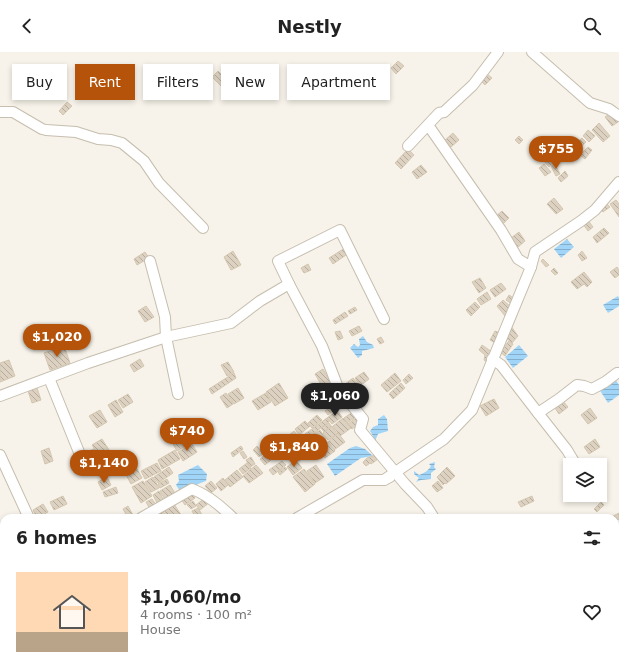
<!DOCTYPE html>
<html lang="en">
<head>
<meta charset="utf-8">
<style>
  body { margin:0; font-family:"DejaVu Sans",sans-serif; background:#f2f2f2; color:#222; height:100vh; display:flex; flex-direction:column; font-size:15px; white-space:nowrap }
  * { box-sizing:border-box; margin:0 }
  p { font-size:13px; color:#767676 }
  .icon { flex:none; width:22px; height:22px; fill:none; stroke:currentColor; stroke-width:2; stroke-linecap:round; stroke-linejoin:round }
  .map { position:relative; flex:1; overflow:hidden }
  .drawer { position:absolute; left:0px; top:462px; width:619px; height:156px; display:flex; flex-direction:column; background:#fff; border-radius:12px 12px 0 0; box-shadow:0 2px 6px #0003 }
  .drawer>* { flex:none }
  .top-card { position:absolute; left:12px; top:12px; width:400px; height:36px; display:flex; gap:8px }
  .buttons { position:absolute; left:563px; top:406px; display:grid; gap:8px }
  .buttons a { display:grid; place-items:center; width:44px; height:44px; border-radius:0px; background:#fff; box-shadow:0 2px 6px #0003; font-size:20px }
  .price { position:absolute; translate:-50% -34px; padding:0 9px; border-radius:14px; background:#b45309; color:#fff; font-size:13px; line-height:26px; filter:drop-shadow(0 1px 2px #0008) }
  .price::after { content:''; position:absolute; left:50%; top:24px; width:12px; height:9px; margin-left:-6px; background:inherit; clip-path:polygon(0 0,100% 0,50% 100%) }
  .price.active { background:#222; color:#fff }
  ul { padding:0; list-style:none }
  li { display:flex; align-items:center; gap:12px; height:100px; padding:0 16px }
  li+li { border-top:1px solid #e0e0e0 }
  li span { display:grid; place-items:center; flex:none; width:112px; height:80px; border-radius:0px; color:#555 }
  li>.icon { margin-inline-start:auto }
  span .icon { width:48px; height:48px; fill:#fffc; stroke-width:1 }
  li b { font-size:17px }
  h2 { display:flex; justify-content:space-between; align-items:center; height:48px; padding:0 16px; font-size:17px }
  .pill { padding:0 14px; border-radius:0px; background:#fff; box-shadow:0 2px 6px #0003; font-size:14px; line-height:36px }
  .pill.active { background:#b45309; color:#fff }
  header { display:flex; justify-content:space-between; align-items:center; height:52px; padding:0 16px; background:#fff; font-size:18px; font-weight:700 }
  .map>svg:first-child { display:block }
  .water { fill:url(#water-rules) }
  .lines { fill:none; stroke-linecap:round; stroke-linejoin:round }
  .river { stroke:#a1d5f8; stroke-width:12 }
  .building { fill:url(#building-back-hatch); stroke:#d5c7b0 }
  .minor-casing { stroke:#c6beae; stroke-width:12 }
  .minor { stroke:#fff; stroke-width:10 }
</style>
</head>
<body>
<header><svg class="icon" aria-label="back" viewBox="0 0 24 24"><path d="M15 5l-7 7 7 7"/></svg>Nestly<svg class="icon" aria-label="search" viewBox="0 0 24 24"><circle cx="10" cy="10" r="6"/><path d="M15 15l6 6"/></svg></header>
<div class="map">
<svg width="619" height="618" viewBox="0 0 619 618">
  <defs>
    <pattern id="water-rules" width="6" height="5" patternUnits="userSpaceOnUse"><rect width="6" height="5" fill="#a1d5f8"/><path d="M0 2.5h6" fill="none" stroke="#85aeca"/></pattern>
    <pattern id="building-back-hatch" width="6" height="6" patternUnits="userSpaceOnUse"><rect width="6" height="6" fill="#ddd2c1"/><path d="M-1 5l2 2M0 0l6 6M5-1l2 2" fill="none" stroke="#b5ac9e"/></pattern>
  </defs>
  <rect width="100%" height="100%" fill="#f7f3ea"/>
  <g class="water">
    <path d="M 567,187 L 574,195 L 561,206 L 554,197 Z"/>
    <path d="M 618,244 L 619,246 L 619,254 L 608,261 L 603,253 Z"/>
    <path d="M 363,284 L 367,290 L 373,293 L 374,296 L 362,299 L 362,303 L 358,306 L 350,296 L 354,292 L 358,295 L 360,293 L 359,287 Z"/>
    <path d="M 519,293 L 528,304 L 513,316 L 505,305 Z"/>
    <path d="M 615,327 L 619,333 L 619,343 L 608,351 L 599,337 Z"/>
    <path d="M 332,337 L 337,338 L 342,349 L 342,353 C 330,353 333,348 329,340 Z"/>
    <path d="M 384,363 L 387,367 L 388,379 L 378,382 L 375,389 L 371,385 L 373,384 L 370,379 L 373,375 L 378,373 L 378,367 Z"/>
    <path d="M 356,394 L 365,397 L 373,404 L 361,406 L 335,424 L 327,412 L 350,396 Z"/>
    <path d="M 435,410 L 434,415 L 436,417 L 431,421 L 431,427 L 421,428 L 416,430 L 419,426 L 414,422 L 414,419 L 419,423 C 424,421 428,419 431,414 L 429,412 Z"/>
    <path d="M 198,413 L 207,422 L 206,429 L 180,439 L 176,433 L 179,429 L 178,423 Z"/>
  </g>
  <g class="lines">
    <path class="river" d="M 0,614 L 5,618"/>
  </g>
  <g class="building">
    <path d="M 398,9 L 404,14 L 396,22 L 391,16 Z"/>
    <path d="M 218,19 L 227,28 L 221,34 L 212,25 Z"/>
    <path d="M 486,21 L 492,26 L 485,33 L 480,28 Z"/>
    <path d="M 67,50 L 72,54 L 63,63 L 59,59 Z"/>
    <path d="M 612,60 L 618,70 L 612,74 L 605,65 Z"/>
    <path d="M 599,71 L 610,84 L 603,90 L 592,78 Z"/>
    <path d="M 588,78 L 595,84 L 589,90 L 583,84 Z"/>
    <path d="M 453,81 L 459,88 L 451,95 L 445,88 Z"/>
    <path d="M 519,84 L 523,88 L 519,92 L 515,88 Z"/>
    <path d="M 582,86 L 586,90 L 576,99 L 572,95 Z"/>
    <path d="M 562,95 L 568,102 L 561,110 L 554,103 Z"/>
    <path d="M 588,95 L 592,98 L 585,107 L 580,103 Z"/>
    <path d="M 408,97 L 414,103 L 401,117 L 395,111 Z"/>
    <path d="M 548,104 L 554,111 L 549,115 L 543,108 Z"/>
    <path d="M 544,112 L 551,120 L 545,124 L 539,116 Z"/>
    <path d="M 555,112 L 560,122 L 556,124 L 551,114 Z"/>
    <path d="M 421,113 L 427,120 L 417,127 L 412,120 Z"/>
    <path d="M 565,119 L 568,124 L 561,130 L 558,126 Z"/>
    <path d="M 554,146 L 563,157 L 556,162 L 547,152 Z"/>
    <path d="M 616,148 L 619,152 L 619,165 L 610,152 Z"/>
    <path d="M 606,151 L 610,155 L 603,160 L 600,157 Z"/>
    <path d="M 502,159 L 509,166 L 502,173 L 495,165 Z"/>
    <path d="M 587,167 L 593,175 L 588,179 L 583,172 L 585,171 L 587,172 L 585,169 Z"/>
    <path d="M 604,176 L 609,181 L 597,191 L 593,185 Z"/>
    <path d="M 519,180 L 525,189 L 518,195 L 511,186 Z"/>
    <path d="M 345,196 L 349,201 L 333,212 L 329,206 Z"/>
    <path d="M 233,199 L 241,213 L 231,218 L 224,205 Z"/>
    <path d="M 582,199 L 587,206 L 582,209 L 578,203 Z"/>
    <path d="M 145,200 L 149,206 L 137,213 L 134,207 Z"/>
    <path d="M 543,207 L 549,213 L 546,215 L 541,209 Z"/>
    <path d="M 308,212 L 311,218 L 304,221 L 301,216 Z"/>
    <path d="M 617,215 L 619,218 L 619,223 L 615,226 L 610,220 Z"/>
    <path d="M 554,216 L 558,221 L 555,223 L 551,219 Z"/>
    <path d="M 584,220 L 592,230 L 587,235 L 584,232 L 577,237 L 571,230 Z"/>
    <path d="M 480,226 L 486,236 L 479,241 L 472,230 Z"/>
    <path d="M 501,231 L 506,237 L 495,245 L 490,238 Z"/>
    <path d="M 487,240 L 491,247 L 481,253 L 477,247 Z"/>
    <path d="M 509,243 L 515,247 L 512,252 L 506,248 Z"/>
    <path d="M 503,248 L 511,255 L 505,264 L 497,254 Z"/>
    <path d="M 475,250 L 480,255 L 471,264 L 466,258 Z"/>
    <path d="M 146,254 L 154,265 L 145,270 L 138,259 Z"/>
    <path d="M 355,255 L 357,258 L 350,262 L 348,259 Z"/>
    <path d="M 345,260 L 348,264 L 335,272 L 333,268 Z"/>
    <path d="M 359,274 L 362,279 L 352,284 L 349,279 Z"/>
    <path d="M 511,274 L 518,284 L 512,291 L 505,285 L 509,281 L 508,278 Z"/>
    <path d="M 77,279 L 79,286 L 72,288 L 69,282 Z"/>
    <path d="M 340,279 L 343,286 L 338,288 L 335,280 Z"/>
    <path d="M 495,279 L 500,281 L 495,291 L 490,288 Z"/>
    <path d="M 381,285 L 384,290 L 380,292 L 377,287 Z"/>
    <path d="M 509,289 L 513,292 L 505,304 L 500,300 Z"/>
    <path d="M 482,293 L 492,300 L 488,311 L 484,308 L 485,303 L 479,298 Z"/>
    <path d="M 64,294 L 70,311 L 50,318 L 44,301 Z"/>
    <path d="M 140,307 L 144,314 L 134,320 L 130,313 Z"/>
    <path d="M 9,308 L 15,324 L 0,330 L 0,311 Z"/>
    <path d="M 228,310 L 234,320 L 227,324 L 221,313 Z"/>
    <path d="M 323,317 L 331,331 L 323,336 L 315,322 Z"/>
    <path d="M 364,320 L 369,327 L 360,334 L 355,326 Z"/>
    <path d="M 234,321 L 236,326 L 212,342 L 209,337 Z"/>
    <path d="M 395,321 L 401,329 L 387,340 L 381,333 Z"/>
    <path d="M 409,322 L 413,326 L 406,332 L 403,328 Z"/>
    <path d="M 353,326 L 360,335 L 348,345 L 340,336 Z"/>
    <path d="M 279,331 L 288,346 L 275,354 L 266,340 Z"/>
    <path d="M 313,331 L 317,336 L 305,344 L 302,338 Z"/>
    <path d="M 401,331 L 405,336 L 393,347 L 389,342 Z"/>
    <path d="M 37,336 L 41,348 L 32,351 L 28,339 Z"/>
    <path d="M 238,336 L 244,346 L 234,352 L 228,342 Z"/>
    <path d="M 226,341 L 233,352 L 227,356 L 220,345 Z"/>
    <path d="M 266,341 L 271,350 L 258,358 L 252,349 Z"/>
    <path d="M 128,342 L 133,350 L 123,356 L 118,348 Z"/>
    <path d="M 494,347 L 499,356 L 486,364 L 480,354 Z"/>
    <path d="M 116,348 L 123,360 L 115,365 L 108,353 Z"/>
    <path d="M 563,349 L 568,355 L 559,362 L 555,356 Z"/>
    <path d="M 332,354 L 334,358 L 328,363 L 325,359 Z"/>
    <path d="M 590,356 L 597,366 L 588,372 L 581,363 Z"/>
    <path d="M 100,358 L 107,370 L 97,376 L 89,364 Z"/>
    <path d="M 337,358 L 342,365 L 332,372 L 327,366 Z"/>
    <path d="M 354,359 L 357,364 L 347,371 L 344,366 Z"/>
    <path d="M 317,363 L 322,368 L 312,376 L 308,371 Z"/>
    <path d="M 357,365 L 361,370 L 352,377 L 348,372 Z"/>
    <path d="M 327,366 L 329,370 L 307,386 L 305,382 Z"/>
    <path d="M 343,366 L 351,376 L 340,384 L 333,374 Z"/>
    <path d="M 305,369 L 310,374 L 299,383 L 295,377 Z"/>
    <path d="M 329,371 L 331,374 L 324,380 L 321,376 Z"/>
    <path d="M 332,374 L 337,382 L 328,388 L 323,381 Z"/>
    <path d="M 320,378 L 326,387 L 320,391 L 314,382 Z"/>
    <path d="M 294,379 L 298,384 L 291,389 L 288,384 Z"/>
    <path d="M 338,381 L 345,390 L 334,398 L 328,390 Z"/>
    <path d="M 286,382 L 292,391 L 280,399 L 274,391 Z"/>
    <path d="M 187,383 L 192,389 L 185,394 L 180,387 Z"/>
    <path d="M 314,383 L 318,388 L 311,393 L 307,387 Z"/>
    <path d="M 102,387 L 109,398 L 99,404 L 92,393 Z"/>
    <path d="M 595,387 L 600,395 L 589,402 L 584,395 Z"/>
    <path d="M 180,388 L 184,395 L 177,399 L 173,392 Z"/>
    <path d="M 317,389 L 321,394 L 315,399 L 311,395 Z"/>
    <path d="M 328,390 L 335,399 L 325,406 L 319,398 Z"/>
    <path d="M 192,392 L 197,400 L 183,409 L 178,400 Z"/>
    <path d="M 241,394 L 243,397 L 233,405 L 231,401 Z"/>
    <path d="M 257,394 L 263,402 L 259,405 L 253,398 Z"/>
    <path d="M 49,396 L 53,409 L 45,412 L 41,399 Z"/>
    <path d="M 94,397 L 97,404 L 86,409 L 82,402 Z"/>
    <path d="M 272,397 L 277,403 L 265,413 L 260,407 Z"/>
    <path d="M 299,397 L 305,404 L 299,409 L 293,402 Z"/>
    <path d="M 175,398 L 180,407 L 162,417 L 158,408 Z"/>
    <path d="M 243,399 L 247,405 L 244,407 L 240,401 Z"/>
    <path d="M 375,403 L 381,405 L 371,412 L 370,411 L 366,414 L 364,412 L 363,410 L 367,406 Z"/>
    <path d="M 251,405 L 255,412 L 250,415 L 246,408 Z"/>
    <path d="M 296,408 L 302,416 L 293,423 L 287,415 Z"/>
    <path d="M 282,409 L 286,413 L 273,423 L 269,418 Z"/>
    <path d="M 157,411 L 161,419 L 145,427 L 141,419 Z"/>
    <path d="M 247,411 L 251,416 L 243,422 L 239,417 Z"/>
    <path d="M 256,413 L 263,421 L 249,431 L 243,424 Z"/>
    <path d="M 316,413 L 324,425 L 315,431 L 307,419 Z"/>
    <path d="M 136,415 L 142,426 L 131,432 L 125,421 Z"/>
    <path d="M 169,415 L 173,421 L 158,431 L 154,425 Z"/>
    <path d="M 285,415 L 287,417 L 280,423 L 278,420 Z"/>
    <path d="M 447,415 L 455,424 L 446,432 L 445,431 L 443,433 L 437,425 Z"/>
    <path d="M 304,417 L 315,432 L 305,440 L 293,425 Z"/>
    <path d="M 237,418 L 243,425 L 230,435 L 225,428 Z"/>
    <path d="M 107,425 L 111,433 L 102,438 L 98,430 Z"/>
    <path d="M 153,425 L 159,436 L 151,440 L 145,430 Z"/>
    <path d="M 223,426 L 228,433 L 221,439 L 216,432 Z"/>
    <path d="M 167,427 L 169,431 L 160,436 L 158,432 Z"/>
    <path d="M 143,429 L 152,444 L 141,451 L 132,435 Z"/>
    <path d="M 211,429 L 217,436 L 211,441 L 205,434 Z"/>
    <path d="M 438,429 L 443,436 L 437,440 L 432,434 Z"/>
    <path d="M 170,433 L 176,443 L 166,449 L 160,439 Z"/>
    <path d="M 116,435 L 118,441 L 105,445 L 103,440 Z"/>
    <path d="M 159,439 L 164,449 L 158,453 L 153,443 Z"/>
    <path d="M 191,440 L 195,446 L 185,453 L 181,447 Z"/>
    <path d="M 63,444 L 67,452 L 54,458 L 50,450 Z"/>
    <path d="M 532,444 L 534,449 L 521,455 L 518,450 Z"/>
    <path d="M 206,445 L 210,450 L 200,458 L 196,453 Z"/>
    <path d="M 152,447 L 156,453 L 150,457 L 146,450 Z"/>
    <path d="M 193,449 L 196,454 L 191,457 L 187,453 Z"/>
    <path d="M 601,450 L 604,453 L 597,460 L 594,457 Z"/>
    <path d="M 43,452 L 48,460 L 37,466 L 33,458 Z"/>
    <path d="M 174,452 L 181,463 L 175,466 L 169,466 L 164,458 Z"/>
    <path d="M 128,454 L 134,465 L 132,466 L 128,466 L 123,457 Z"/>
    <path d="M 198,456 L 204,466 L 196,466 L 192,459 Z"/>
    <path d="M 162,457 L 167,466 L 152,466 L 150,464 Z"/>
    <path d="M 619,461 L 619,467 L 615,470 L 615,466 L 611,465 Z"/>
    <path d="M 2,479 L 4,482 L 4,487 L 0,489 L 0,480 Z"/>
    <path d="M 617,479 L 619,481 L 619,487 L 618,488 L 619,490 L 617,490 L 615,488 L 615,481 Z"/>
    <path d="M 125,614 L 136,614 L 130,618 L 128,618 Z"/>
    <path d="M 213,614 L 224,614 L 226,616 L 223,618 L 212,618 L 211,615 Z"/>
    <path d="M 485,614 L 496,614 L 497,615 L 493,618 L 484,618 L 482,616 Z"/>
  </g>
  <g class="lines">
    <g class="minor-casing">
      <g id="minor">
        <path d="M 532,0 L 590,51 L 609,57 L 619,64"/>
        <path d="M 0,60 L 13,60 L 42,77 L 46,78 L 76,80 L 98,87 L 111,88 L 122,91 L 144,109 L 159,131 L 203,176"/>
        <path d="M 428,73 L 501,178 L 518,207 L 531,215"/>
        <path d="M 408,94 L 439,61 L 444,60 L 473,33 L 498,0"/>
        <path d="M 150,209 L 165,265 L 166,285 L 178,342"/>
        <path d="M 289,232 L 278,209 L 340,178 L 384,267"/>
        <path d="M 492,307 L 501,313 L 538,361 L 559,347 L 577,333 L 584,334 L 592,337 L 605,330 L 617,321 L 619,321"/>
        <path d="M 49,326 L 83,410"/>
        <path d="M 0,344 L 88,311 L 166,285 L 231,271 L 260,249 L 289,232 L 322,294 L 337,333 L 345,345 L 363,367 L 360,378 L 405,432 L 427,455 L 434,466"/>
        <path d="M 538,361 L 567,398 L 576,413"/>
        <path d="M 0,403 L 28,464"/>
        <path d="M 384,428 L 444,387 L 472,358 L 531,215 L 535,200 L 581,169 L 595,158 L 619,130"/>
        <path d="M 141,466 L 192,437 C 208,443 221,454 233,466"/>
        <path d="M 297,466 L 363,428 L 384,428 L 390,425"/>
        <path d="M 0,540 L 4,538"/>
        <path d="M 0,584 L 2,600 L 4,602"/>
        <path d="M 18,614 L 22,618"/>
        <path d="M 269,614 L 271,618"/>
        <path d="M 512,614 L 515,618"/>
        <path d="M 258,618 L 262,614"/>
        <path d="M 447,618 L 450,614"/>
      </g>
    </g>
    <use href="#minor" class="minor"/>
  </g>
</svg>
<div class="buttons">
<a><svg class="icon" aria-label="layers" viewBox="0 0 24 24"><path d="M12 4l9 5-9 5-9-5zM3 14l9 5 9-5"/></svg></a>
</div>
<b class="price" style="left:556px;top:118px">$755</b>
<b class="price" style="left:57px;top:306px">$1,020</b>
<b class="price active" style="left:335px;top:365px">$1,060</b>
<b class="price" style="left:187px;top:400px">$740</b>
<b class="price" style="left:294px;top:416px">$1,840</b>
<b class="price" style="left:104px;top:432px">$1,140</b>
<div class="top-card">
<a class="pill">Buy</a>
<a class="pill active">Rent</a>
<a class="pill">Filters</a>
<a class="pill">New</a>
<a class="pill">Apartment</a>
</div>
<section class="drawer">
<h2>6 homes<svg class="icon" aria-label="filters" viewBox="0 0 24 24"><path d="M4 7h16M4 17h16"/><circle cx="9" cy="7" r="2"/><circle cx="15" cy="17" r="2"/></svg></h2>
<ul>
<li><span style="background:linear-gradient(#ffd9b3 75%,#b9a48a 0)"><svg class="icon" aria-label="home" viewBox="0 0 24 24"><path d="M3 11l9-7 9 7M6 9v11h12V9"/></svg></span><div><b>$1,060/mo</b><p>4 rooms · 100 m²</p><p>House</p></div><svg class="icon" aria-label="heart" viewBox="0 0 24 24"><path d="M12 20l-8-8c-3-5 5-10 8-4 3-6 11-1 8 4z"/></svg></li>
</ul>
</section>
</div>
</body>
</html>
